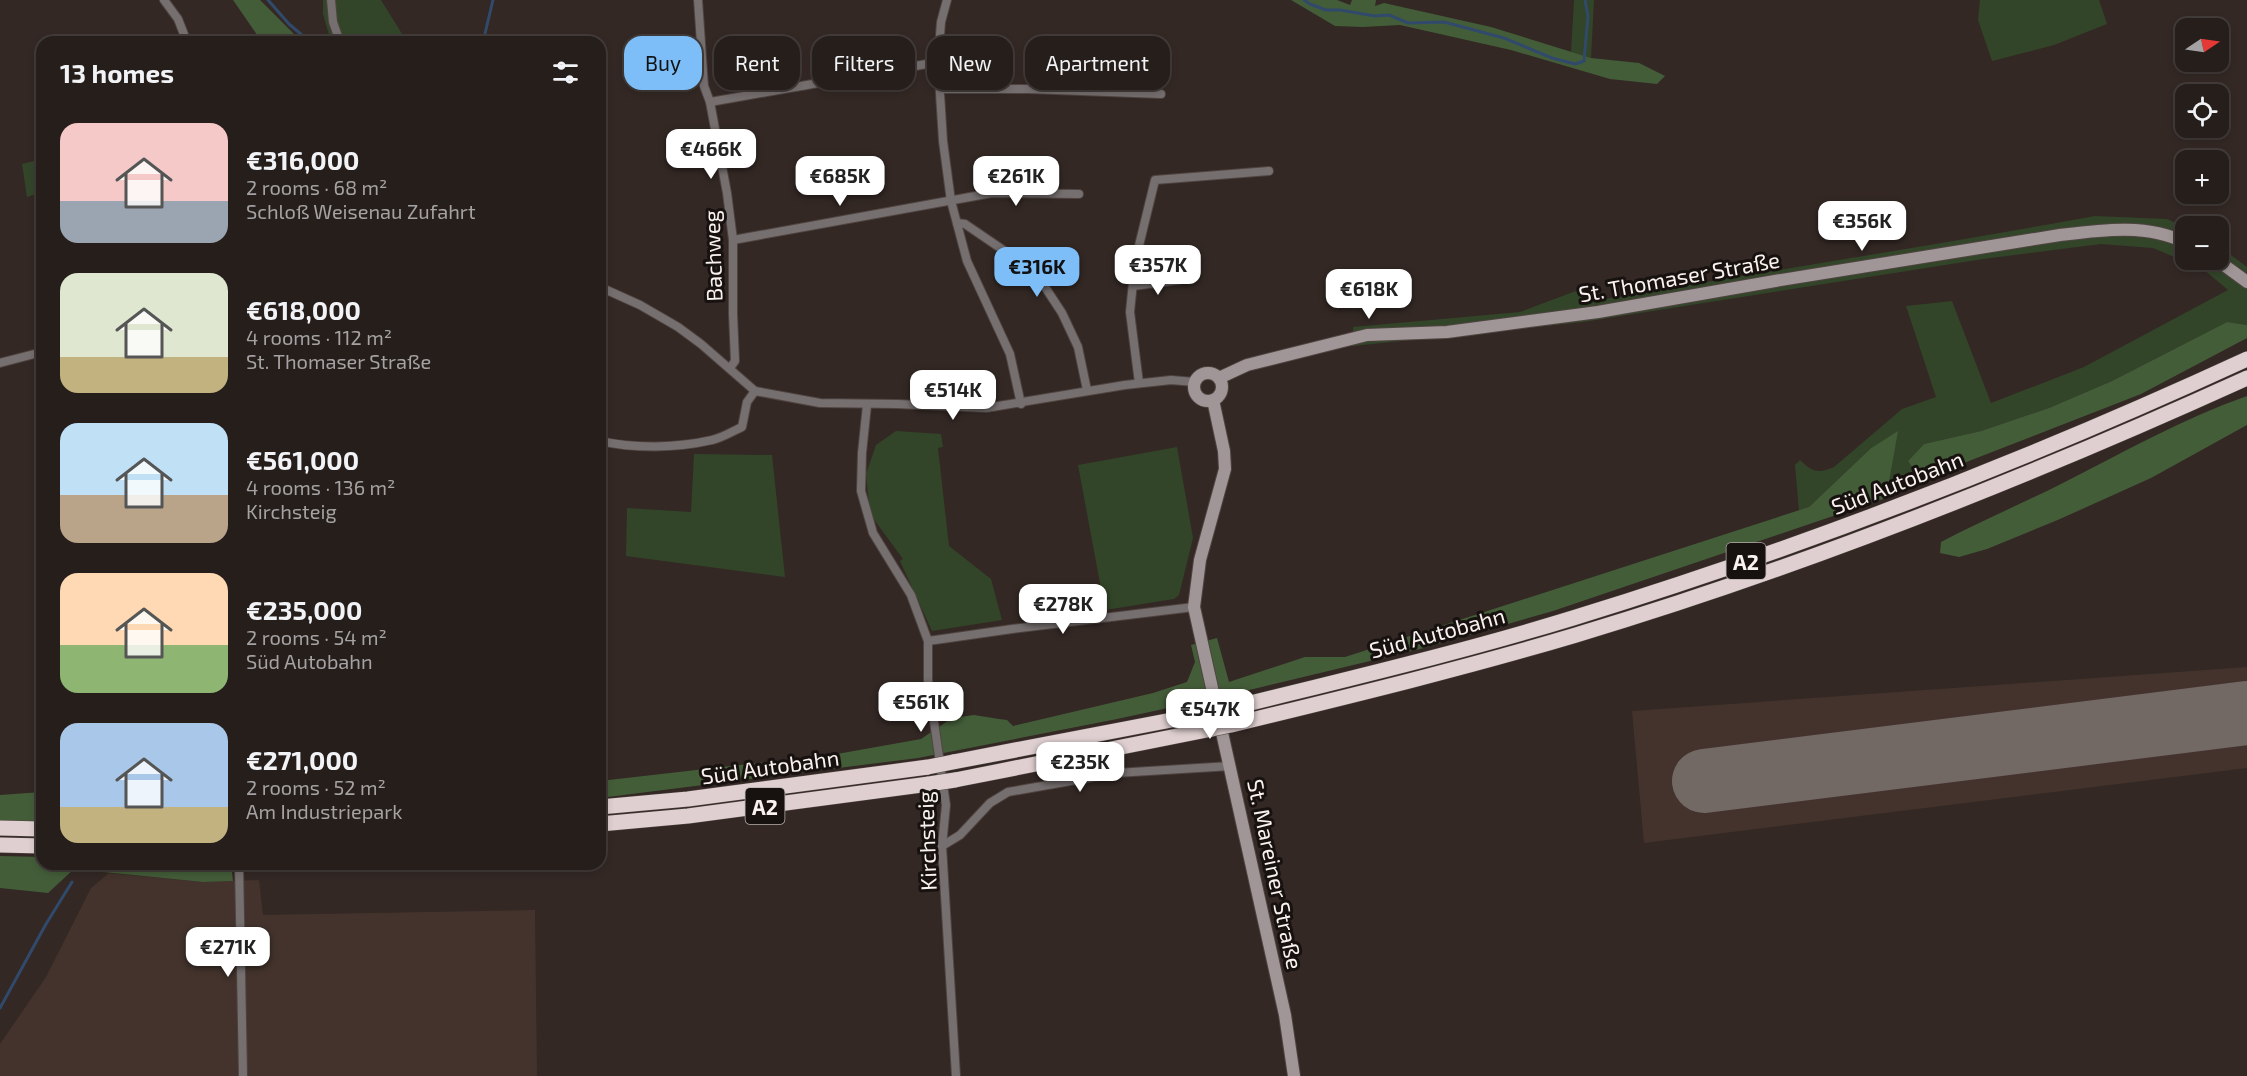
<!DOCTYPE html>
<html lang="en">
<head>
<meta charset="utf-8">
<style>
  body { margin:0; font-family:"Exo 2",sans-serif; background:#2e2724; color:#f1f3f6; height:100vh; display:flex; flex-direction:column; font-size:22px; white-space:nowrap }
  * { box-sizing:border-box; margin:0 }
  p { font-size:20px; color:#a4a2a3 }
  .icon { flex:none; width:33px; height:33px; fill:none; stroke:currentColor; stroke-width:2; stroke-linecap:round; stroke-linejoin:round }
  .map { position:relative; flex:1; overflow:hidden }
  .panel { position:absolute; left:36px; top:36px; width:570px; height:834px; display:flex; flex-direction:column; background:#261e1b; border-radius:18px; box-shadow:0 3px 9px #0003,0 0 0 2px #423c3a }
  .panel>* { flex:none }
  .top-card { position:absolute; left:624px; top:36px; width:570px; height:54px; display:flex; gap:12px }
  .needle { width:39px; rotate:77deg }
  .tools { position:absolute; left:2175px; top:18px; display:grid; gap:12px }
  .tools a { display:grid; place-items:center; width:54px; height:54px; border-radius:12px; background:#261e1b; box-shadow:0 3px 9px #0003,0 0 0 2px #423c3a; font-size:30px }
  .price { position:absolute; translate:-50% -51px; padding:0 14px; border-radius:12px; background:#fff; color:#222; font-size:20px; line-height:39px; filter:drop-shadow(0 2px 3px #0008) }
  .price::after { content:''; position:absolute; left:50%; top:36px; width:18px; height:14px; margin-left:-9px; background:inherit; clip-path:polygon(0 0,100% 0,50% 100%) }
  .price.active { background:#7dbef9; color:#111 }
  ul { padding:0; list-style:none }
  li { display:flex; align-items:center; gap:18px; height:150px; padding:0 24px }
  li span { display:grid; place-items:center; flex:none; width:168px; height:120px; border-radius:18px; color:#555 }
  li>.icon { margin-inline-start:auto }
  span .icon { width:72px; height:72px; fill:#fffc; stroke-width:1 }
  li b { font-size:26px }
  h2 { display:flex; justify-content:space-between; align-items:center; height:72px; padding:0 24px; font-size:26px }
  .chip { padding:0 21px; border-radius:18px; background:#261e1b; box-shadow:0 3px 9px #0003,0 0 0 2px #423c3a; font-size:21px; line-height:54px }
  .chip.active { background:#7dbef9; color:#111 }
  .map>svg:first-child { display:block }
  .built { fill:#43332c }
  .green { fill:#324529 }
  .forest { fill:#445d39 }
  .lines { fill:none; stroke-linecap:round; stroke-linejoin:round }
  .stream { stroke:#314a6c; stroke-width:3 }
  .runway { stroke:#726864; stroke-width:64 }
  .street-casing { stroke:#4f4440; stroke-width:10 }
  .secondary-casing { stroke:#4f4440; stroke-width:14 }
  .highway-casing { stroke:#4f4440; stroke-width:16 }
  .street { stroke:#766f70; stroke-width:8 }
  .secondary { stroke:#a09697; stroke-width:12 }
  .highway { stroke:#dfcfd0; stroke-width:15 }
  .highway-bridge-casing { stroke:#4f4440; stroke-width:16; stroke-linecap:butt }
  .highway-bridge { stroke:#dfcfd0; stroke-width:15 }
  .labels { text-anchor:middle; dominant-baseline:central; stroke-width:6; stroke-linejoin:round; paint-order:stroke }
  .shield { fill:#171210; stroke:#b5afac; stroke-width:1.5 }
  .shield-label { font-size:21px; font-weight:bold; fill:#f9f2ef }
  .street-label { font-size:22px; fill:#f9f2ef; stroke:#171210 }
</style>
</head>
<body>
<div class="map">
<svg width="2247" height="1076" viewBox="0 0 2247 1076">
  <rect width="100%" height="100%" fill="#332824"/>
  <g class="built">
    <path d="M 2247,667 L 2247,768 L 1644,843 L 1632,711 Z"/>
    <path d="M 109,873 L 203,882 L 259,880 L 263,915 L 535,910 L 537,1076 L 0,1076 L 0,1044 L 46,977 L 91,888 Z"/>
  </g>
  <g class="green">
    <path d="M 323,0 L 381,0 L 407,42 L 331,42 L 323,14 Z"/>
    <path d="M 1574,0 L 1594,0 L 1591,58 L 1571,52 Z"/>
    <path d="M 1980,0 L 2099,0 L 2107,24 L 2054,45 L 1992,61 L 1978,20 Z"/>
    <path d="M 42,159 L 42,192 L 27,197 L 22,164 Z"/>
    <path d="M 2095,216 L 2167,219 L 2185,227 L 2186,260 L 2218,260 L 2219,246 L 2247,267 L 2247,325 L 2227,322 L 2112,381 L 2049,408 L 1981,431 L 1924,444 L 1908,461 L 1920,480 L 1886,498 L 1889,475 L 1870,449 L 1809,507 L 1799,511 L 1795,465 L 1800,460 C 1812,472 1818,474 1834,467 L 1902,409 L 1936,397 L 1906,306 L 1952,301 L 1991,403 L 2084,367 L 2228,290 L 2203,269 L 2153,248 L 2101,244 L 1983,259 L 1583,322 L 1353,346 L 1353,327 L 1520,312 L 1581,289 L 1587,302 C 1756,273 1926,247 2095,216 Z"/>
    <path d="M 896,431 L 941,434 L 943,447 L 938,448 L 949,546 L 991,579 L 1002,620 L 932,631 L 900,561 L 903,559 L 870,514 L 866,474 L 876,445 Z"/>
    <path d="M 1177,447 L 1193,538 L 1179,595 L 1174,599 L 1105,610 L 1078,465 Z"/>
    <path d="M 694,454 L 772,455 L 785,577 L 626,556 L 627,508 L 691,512 Z"/>
  </g>
  <g class="forest">
    <path d="M 233,0 L 260,0 L 297,37 L 328,37 L 331,42 L 262,42 Z"/>
    <path d="M 1291,0 L 1337,0 L 1350,5 L 1352,0 L 1376,0 L 1375,6 L 1384,3 L 1491,27 L 1591,58 L 1639,63 L 1665,76 L 1657,84 L 1610,79 L 1511,50 L 1400,25 L 1363,27 L 1335,26 Z"/>
    <path d="M 2227,322 L 2247,325 L 2247,338 L 2141,394 L 1920,480 L 1908,461 L 1924,444 L 1981,431 L 2049,408 L 2112,381 Z"/>
    <path d="M 2247,396 L 2247,425 L 2151,478 L 2060,519 L 1987,549 L 1959,557 L 1940,553 L 1941,542 C 1981,521 2021,504 2061,484 C 2122,453 2182,419 2247,396 Z"/>
    <path d="M 1898,431 L 1886,498 L 1553,611 L 1424,648 L 1233,694 L 1117,719 L 918,758 L 600,798 L 600,781 L 837,754 L 921,739 L 952,718 L 974,715 L 999,719 L 1007,720 L 1013,726 L 1153,693 L 1187,682 L 1195,662 L 1191,645 L 1217,638 L 1229,682 L 1305,657 L 1345,657 L 1809,507 L 1870,449 Z"/>
    <path d="M 42,792 L 42,821 L 0,821 L 0,795 Z"/>
    <path d="M 0,856 L 42,857 L 42,864 L 231,864 L 233,881 L 203,882 L 74,869 L 48,893 L 0,888 Z"/>
  </g>
  <g class="lines">
    <g class="stream">
      <path d="M 268,0 L 289,24 L 310,42"/>
      <path d="M 1304,0 L 1310,4 L 1326,10 L 1340,10 L 1375,16 L 1389,15 L 1408,23 L 1444,22 L 1504,38 L 1552,58 L 1575,64 L 1584,61 L 1588,16 L 1585,0"/>
      <path d="M 483,42 L 493,0"/>
      <path d="M 0,1008 L 46,924 L 72,882"/>
    </g>
    <path class="runway" d="M 1704,781 L 2247,713"/>
    <g class="street-casing">
      <g id="street">
        <path d="M 164,0 L 178,19 L 187,42"/>
        <path d="M 331,0 L 333,22 L 340,42"/>
        <path d="M 698,0 L 704,86 L 710,102 L 727,193 L 733,240 L 733,314 L 735,361 L 730,368"/>
        <path d="M 947,0 L 941,22 L 938,62 L 943,141 L 951,201 L 967,261 L 1010,354 L 1021,404"/>
        <path d="M 940,89 L 1028,89 L 1161,94"/>
        <path d="M 710,102 L 938,62"/>
        <path d="M 957,223 L 965,224 L 1031,269 L 1043,284 L 1062,313 L 1078,347 L 1087,390"/>
        <path d="M 733,240 L 992,193 L 1079,194"/>
        <path d="M 1133,286 L 1179,280"/>
        <path d="M 600,287 L 640,305 L 678,327 L 701,344 L 755,391 L 820,403 L 897,404 L 986,408 L 1125,385 L 1171,380 L 1195,382"/>
        <path d="M 0,363 L 42,352"/>
        <path d="M 1139,383 L 1130,312 L 1135,262 L 1155,180 L 1269,171"/>
        <path d="M 867,405 L 862,453 L 861,491 L 873,533 L 911,595 L 928,641 L 928,680 L 946,805 L 942,846 L 956,1076"/>
        <path d="M 600,441 C 635,449 677,448 712,440 C 722,438 733,431 742,427 L 747,402 L 755,391"/>
        <path d="M 928,641 L 1012,629 L 1194,607"/>
        <path d="M 942,846 L 960,835 L 990,803 L 1008,792 L 1116,773 L 1231,766"/>
        <path d="M 239,864 L 243,1076"/>
      </g>
    </g>
    <g class="secondary-casing">
      <g id="secondary">
        <path d="M 2217,260 L 2247,282"/>
        <circle cx="1208" cy="387" r="14"/>
        <path d="M 1219,378 L 1247,365 L 1367,335 L 1447,332 L 1598,312 L 1775,281 L 2060,235 C 2100,230 2148,223 2186,243"/>
        <path d="M 1213,400 L 1224,451 L 1225,469 L 1200,560 L 1194,607 L 1285,1015 L 1294,1076"/>
      </g>
    </g>
    <g class="highway-casing">
      <g id="highway">
        <path d="M 1227,709 C 1343,680 1459,653 1573,618 C 1804,547 2028,460 2247,359"/>
        <path d="M 1231,725 C 1346,697 1462,669 1576,635 C 1806,566 2029,477 2247,378"/>
        <path d="M 953,762 L 1208,713"/>
        <path d="M 955,780 L 1212,729"/>
        <path d="M 600,807 L 688,799 L 928,767"/>
        <path d="M 600,824 L 688,816 L 929,784"/>
        <path d="M 0,828 L 42,829"/>
        <path d="M 0,845 L 42,846"/>
      </g>
    </g>
    <use href="#street" class="street"/>
    <use href="#secondary" class="secondary"/>
    <use href="#highway" class="highway"/>
    <g class="highway-bridge-casing">
      <g id="highway-bridge">
        <path d="M 1208,713 L 1227,709"/>
        <path d="M 1212,729 L 1231,725"/>
        <path d="M 928,767 L 953,762"/>
        <path d="M 929,784 L 955,780"/>
      </g>
    </g>
    <use href="#highway-bridge" class="highway-bridge"/>
  </g>
  <g class="labels">
    <g class="shield">
      <rect x="1726.5" y="543" width="39" height="36" rx="4.5"/>
      <rect x="745.5" y="788" width="39" height="36" rx="4.5"/>
    </g>
    <g class="shield-label">
      <text x="1746" y="561">A2</text>
      <text x="765" y="806">A2</text>
    </g>
    <g class="street-label">
      <text transform="translate(712 256) rotate(-92)">Bachweg</text>
      <text transform="translate(1679 276) rotate(-10)">St. Thomaser Straße</text>
      <text transform="translate(1897 482) rotate(-21)">Süd Autobahn</text>
      <text transform="translate(1437 632) rotate(-15)">Süd Autobahn</text>
      <text transform="translate(770 766) rotate(-8)">Süd Autobahn</text>
      <text transform="translate(926 841) rotate(-92)">Kirchsteig</text>
      <text transform="translate(1276 874) rotate(78)">St. Mareiner Straße</text>
    </g>
  </g>
</svg>
<div class="tools">
<a><svg class="needle" viewBox="-14 -14 28 28"><path d="M0-13l5 13h-10z" fill="#e53935"/><path d="M0 13l5-13h-10z" fill="#a4a2a3"/></svg></a>
<a><svg class="icon" aria-label="locate" viewBox="0 0 24 24"><circle cx="12" cy="12" r="6"/><path d="M12 2v4M12 18v4M2 12h4M18 12h4"/></svg></a>
<a>+</a>
<a>−</a>
</div>
<b class="price" style="left:711px;top:180px">€466K</b>
<b class="price" style="left:840px;top:207px">€685K</b>
<b class="price" style="left:1016px;top:207px">€261K</b>
<b class="price" style="left:1862px;top:252px">€356K</b>
<b class="price" style="left:1158px;top:296px">€357K</b>
<b class="price active" style="left:1037px;top:298px">€316K</b>
<b class="price" style="left:1369px;top:320px">€618K</b>
<b class="price" style="left:953px;top:421px">€514K</b>
<b class="price" style="left:1063px;top:635px">€278K</b>
<b class="price" style="left:921px;top:733px">€561K</b>
<b class="price" style="left:1210px;top:740px">€547K</b>
<b class="price" style="left:1080px;top:793px">€235K</b>
<b class="price" style="left:228px;top:978px">€271K</b>
<div class="top-card">
<a class="chip active">Buy</a>
<a class="chip">Rent</a>
<a class="chip">Filters</a>
<a class="chip">New</a>
<a class="chip">Apartment</a>
</div>
<section class="panel">
<h2>13 homes<svg class="icon" aria-label="filters" viewBox="0 0 24 24"><path d="M4 7h16M4 17h16"/><circle cx="9" cy="7" r="2"/><circle cx="15" cy="17" r="2"/></svg></h2>
<ul>
<li><span style="background:linear-gradient(#f6c9c9 65%,#9aa5b1 0)"><svg class="icon" aria-label="home" viewBox="0 0 24 24"><path d="M3 11l9-7 9 7M6 9v11h12V9"/></svg></span><div><b>€316,000</b><p>2 rooms · 68 m²</p><p>Schloß Weisenau Zufahrt</p></div></li>
<li><span style="background:linear-gradient(#dfe7d0 70%,#c2b280 0)"><svg class="icon" aria-label="home" viewBox="0 0 24 24"><path d="M3 11l9-7 9 7M6 9v11h12V9"/></svg></span><div><b>€618,000</b><p>4 rooms · 112 m²</p><p>St. Thomaser Straße</p></div></li>
<li><span style="background:linear-gradient(#bfe0f5 60%,#b9a48a 0)"><svg class="icon" aria-label="home" viewBox="0 0 24 24"><path d="M3 11l9-7 9 7M6 9v11h12V9"/></svg></span><div><b>€561,000</b><p>4 rooms · 136 m²</p><p>Kirchsteig</p></div></li>
<li><span style="background:linear-gradient(#ffd9b3 60%,#8fb573 0)"><svg class="icon" aria-label="home" viewBox="0 0 24 24"><path d="M3 11l9-7 9 7M6 9v11h12V9"/></svg></span><div><b>€235,000</b><p>2 rooms · 54 m²</p><p>Süd Autobahn</p></div></li>
<li><span style="background:linear-gradient(#a9c7e8 70%,#c2b280 0)"><svg class="icon" aria-label="home" viewBox="0 0 24 24"><path d="M3 11l9-7 9 7M6 9v11h12V9"/></svg></span><div><b>€271,000</b><p>2 rooms · 52 m²</p><p>Am Industriepark</p></div></li>
</ul>
</section>
</div>
</body>
</html>
